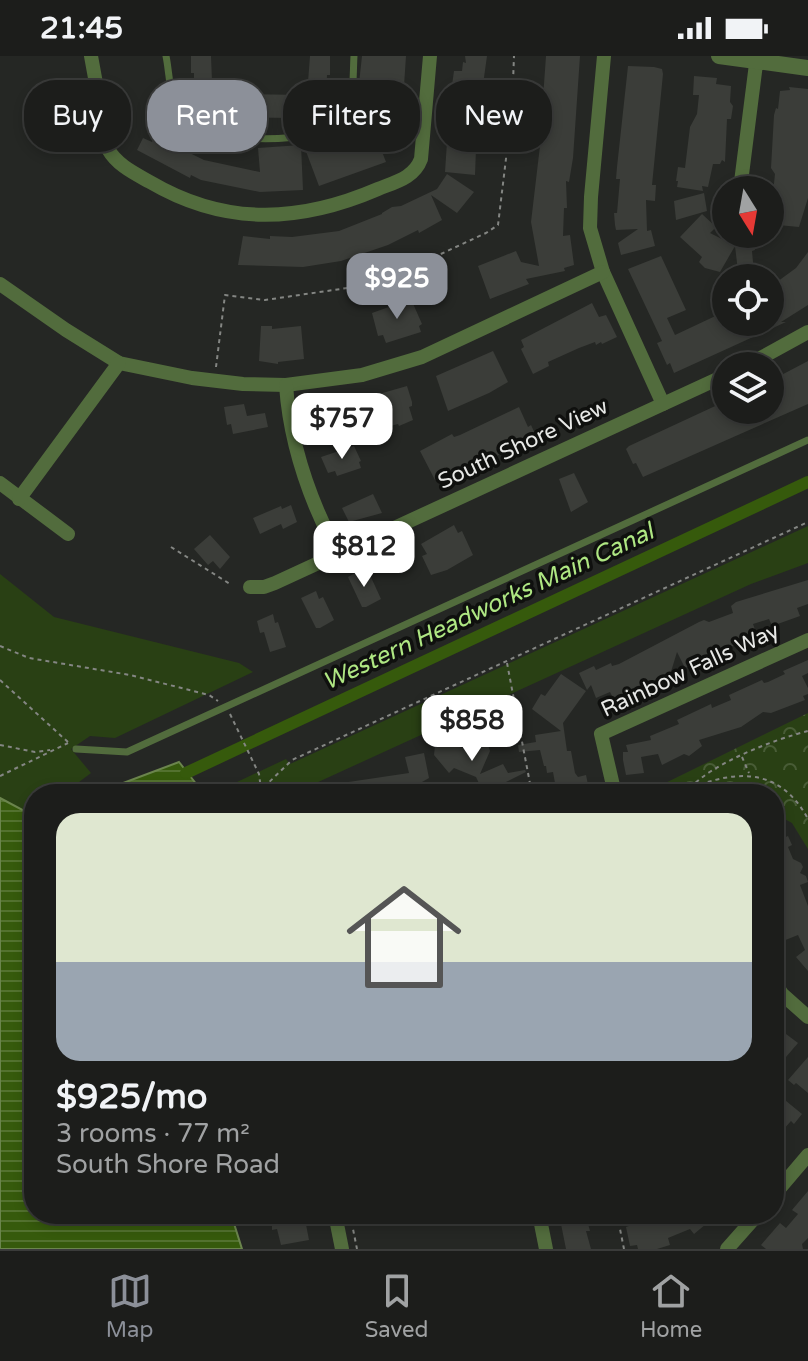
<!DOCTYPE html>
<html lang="en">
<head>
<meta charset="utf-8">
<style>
  body { margin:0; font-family:"Varela Round",sans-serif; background:#292a28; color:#f1f3f6; height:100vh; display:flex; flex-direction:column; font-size:30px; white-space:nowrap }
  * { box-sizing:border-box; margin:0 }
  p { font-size:26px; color:#a0a2a3 }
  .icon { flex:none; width:44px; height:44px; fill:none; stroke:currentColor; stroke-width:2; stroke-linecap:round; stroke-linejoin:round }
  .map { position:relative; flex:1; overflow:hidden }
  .details { position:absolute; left:24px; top:728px; width:760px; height:440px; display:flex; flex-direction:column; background:#1c1d1b; border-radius:32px; box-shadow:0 4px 12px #0003,0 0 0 2px #3a3b3a }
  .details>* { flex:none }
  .guide { position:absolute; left:24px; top:24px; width:760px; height:72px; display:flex; gap:16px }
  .needle { width:52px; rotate:169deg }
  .buttons { position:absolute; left:712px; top:120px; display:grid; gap:16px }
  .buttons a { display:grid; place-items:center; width:72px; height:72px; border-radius:50%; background:#1c1d1b; box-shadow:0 4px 12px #0003,0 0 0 2px #3a3b3a; font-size:40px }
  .price { position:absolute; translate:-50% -68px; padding:0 18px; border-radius:16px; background:#fff; color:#222; font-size:26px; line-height:52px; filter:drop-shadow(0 2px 4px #0008) }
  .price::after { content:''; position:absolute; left:50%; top:48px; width:24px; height:18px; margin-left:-12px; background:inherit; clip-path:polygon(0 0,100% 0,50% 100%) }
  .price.active { background:#8c9099; color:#fff }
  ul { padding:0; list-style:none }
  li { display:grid; align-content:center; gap:16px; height:424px; padding:0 32px }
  li span { display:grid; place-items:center; height:248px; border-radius:24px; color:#555 }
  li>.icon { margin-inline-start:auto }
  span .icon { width:144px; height:144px; fill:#fffc; stroke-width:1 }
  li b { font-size:34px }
  .chip { padding:0 28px; border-radius:32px; background:#1c1d1b; box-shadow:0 4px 12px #0003,0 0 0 2px #3a3b3a; font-size:28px; line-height:72px }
  .chip.active { background:#8c9099; color:#fff }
  .status { display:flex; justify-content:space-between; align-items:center; height:56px; padding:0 40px; background:#1c1d1b; direction:ltr }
  .status svg { height:22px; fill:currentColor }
  .tabs { display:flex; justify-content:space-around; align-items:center; height:112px; border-top:2px solid #3a3b3a; background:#1c1d1b; font-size:22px; color:#a0a2a3 }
  .tabs a { display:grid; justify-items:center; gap:4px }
  .tabs .active { color:#8c9099 }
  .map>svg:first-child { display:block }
  .green { fill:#294014 }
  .park { fill:url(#park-crowns) }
  .water { fill:url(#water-rules); stroke:#6b854d; stroke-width:2 }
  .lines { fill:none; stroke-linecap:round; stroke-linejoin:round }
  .canal { stroke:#365a0c; stroke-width:12 }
  .building { fill:#3b3d39 }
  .path { stroke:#848683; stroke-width:2; stroke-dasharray:4 4; stroke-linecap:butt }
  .service { stroke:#526c3d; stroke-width:7 }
  .minor { stroke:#526c3d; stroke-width:14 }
  .tertiary { stroke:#526c3d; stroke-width:16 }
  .labels { text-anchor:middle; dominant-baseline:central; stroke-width:7; stroke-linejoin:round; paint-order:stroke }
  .street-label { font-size:22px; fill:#e7e8e6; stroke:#0f100e }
  .water-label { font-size:24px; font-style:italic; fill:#afe783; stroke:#0f100e }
</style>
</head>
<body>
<div class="status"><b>21:45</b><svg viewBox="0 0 49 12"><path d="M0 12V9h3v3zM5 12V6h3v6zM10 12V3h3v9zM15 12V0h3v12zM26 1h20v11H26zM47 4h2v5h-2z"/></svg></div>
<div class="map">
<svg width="808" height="1193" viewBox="0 0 808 1193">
  <defs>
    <pattern id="park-crowns" width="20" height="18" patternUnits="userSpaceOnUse" patternTransform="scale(2)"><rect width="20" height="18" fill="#294014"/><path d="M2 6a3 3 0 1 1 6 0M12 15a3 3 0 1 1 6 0" fill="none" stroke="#485c36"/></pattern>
    <pattern id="water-rules" width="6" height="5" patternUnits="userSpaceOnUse" patternTransform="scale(2)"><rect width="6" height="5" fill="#365a0c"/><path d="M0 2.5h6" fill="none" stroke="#53722f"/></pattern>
  </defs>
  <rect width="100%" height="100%" fill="#252724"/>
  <g class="green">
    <path d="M 808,470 L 808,507 L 751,528 L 292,738 L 227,738 L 237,726 L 286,703 L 290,708 Z"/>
    <path d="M 0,518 L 54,561 L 239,607 L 253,616 L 115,682 L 90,680 L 71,693 L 91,717 L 63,738 L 34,738 L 33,761 L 0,742 Z"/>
  </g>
  <path class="park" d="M 808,657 L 808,793 L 792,767 L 774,757 L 774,738 L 643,738 Z"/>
  <g class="water">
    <path d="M 179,706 L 204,738 L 94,738 Z"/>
    <path d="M 0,742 L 34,760 L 34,1158 L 231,1158 L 242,1193 L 0,1193 Z"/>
  </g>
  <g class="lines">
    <path class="canal" d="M 186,717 L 808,426"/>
  </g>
  <g class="building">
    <path d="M 191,0 L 211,0 L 213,50 L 194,50 L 194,17 L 191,17 Z"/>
    <path d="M 310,0 L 330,0 L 330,19 L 327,19 L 326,52 L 292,51 L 292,62 L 230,61 L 230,38 L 307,39 Z"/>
    <path d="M 362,0 L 406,0 L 401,75 L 395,77 L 395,83 L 385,83 L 385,77 L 379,76 L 380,66 L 355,64 Z"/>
    <path d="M 465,0 L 487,0 L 474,93 L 476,93 L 475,119 L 445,116 L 447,86 L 444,86 L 454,15 L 462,15 L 463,6 L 466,7 Z"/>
    <path d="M 546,0 L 580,0 L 573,102 L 569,126 L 566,125 L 567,152 L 564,152 L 563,180 L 570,179 L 574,209 L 564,212 L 565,215 L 526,223 L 529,228 L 490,243 L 478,210 L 516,195 L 521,206 L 539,210 L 531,166 L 544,56 L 542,56 Z"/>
    <path d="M 628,10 L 654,11 L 662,13 L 663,18 L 652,129 L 656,129 L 655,145 L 646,144 L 647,175 L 651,174 L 655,190 L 621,199 L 618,187 L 638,173 L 616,174 L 615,169 L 614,157 L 617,157 L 620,123 L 616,123 L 617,111 Z"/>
    <path d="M 694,20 L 717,22 L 716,28 L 731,30 L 730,46 L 733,50 L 731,63 L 727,63 L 725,106 L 722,104 L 720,108 L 713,108 L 708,131 L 702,130 L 703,135 L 677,131 L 678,125 L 676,125 L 678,111 L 685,112 L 690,71 L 697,58 L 699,39 L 693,39 Z"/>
    <path d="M 789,31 L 808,33 L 808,142 L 799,171 L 778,169 L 779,166 L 770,164 L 775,118 L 771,112 L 774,59 L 776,52 L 778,53 L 780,35 L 790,34 Z"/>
    <path d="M 351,73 L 359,95 L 368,92 L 370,97 L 381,93 L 386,106 L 319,130 L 304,90 Z"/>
    <path d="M 155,80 L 204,104 L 260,116 L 258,92 L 301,89 L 303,134 L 260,136 L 201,124 L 191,119 L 190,122 L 137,94 L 143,82 L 152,86 Z"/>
    <path d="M 447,118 L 474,136 L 457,157 L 431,139 L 442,164 L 419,177 L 418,174 L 388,189 L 341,205 L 303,211 L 238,209 L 243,180 L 270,183 L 270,180 L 292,181 L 339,175 L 382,158 L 382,157 L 392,151 L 401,150 L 437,133 Z"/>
    <path d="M 704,137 L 707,155 L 676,164 L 674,145 Z"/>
    <path d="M 702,158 L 716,171 L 710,177 L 738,191 L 737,183 L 753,179 L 755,194 L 752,195 L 754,217 L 744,218 L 743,214 L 738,215 L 735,190 L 720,216 L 705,212 L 699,206 L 702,201 L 680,181 Z"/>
    <path d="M 808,196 L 808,249 L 781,266 L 786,266 L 674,317 L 670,307 L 667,309 L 657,287 L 662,285 L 628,213 L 661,200 L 686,254 L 667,262 L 675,279 L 726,255 L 726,266 L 770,266 L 770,231 L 796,212 Z"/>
    <path d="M 411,243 L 422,268 L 419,270 L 421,276 L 386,287 L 383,279 L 378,280 L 372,257 Z"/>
    <path d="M 592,247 L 599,261 L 606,259 L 617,281 L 602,288 L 601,286 L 596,289 L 595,286 L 579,292 L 548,306 L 549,310 L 533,318 L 521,293 L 524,291 L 521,284 Z"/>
    <path d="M 261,270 L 272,270 L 272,273 L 301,270 L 304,303 L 278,306 L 278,308 L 259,305 Z"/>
    <path d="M 493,295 L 508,326 L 489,337 L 448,355 L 436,320 Z"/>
    <path d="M 808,305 L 808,348 L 643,421 L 636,407 L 633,408 L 626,393 L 629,390 L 726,345 L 726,354 L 770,354 L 770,325 Z"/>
    <path d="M 407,330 L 412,346 L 412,350 L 409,351 L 413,364 L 399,370 L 398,368 L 368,376 L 362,352 L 368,351 L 365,342 Z"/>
    <path d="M 244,348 L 247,360 L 265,357 L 268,371 L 233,378 L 231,368 L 227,369 L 224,351 Z"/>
    <path d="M 519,351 L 528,371 L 531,369 L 537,382 L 481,407 L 479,405 L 438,425 L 435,424 L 420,395 L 452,378 L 454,381 L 460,379 Z"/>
    <path d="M 354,390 L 361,405 L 359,406 L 361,412 L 337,420 L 335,415 L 328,417 L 321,401 Z"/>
    <path d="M 574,417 L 588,446 L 571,456 L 559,423 Z"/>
    <path d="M 373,438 L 382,457 L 349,466 L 342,452 Z"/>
    <path d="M 291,449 L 297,466 L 283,473 L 281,468 L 260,478 L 253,462 L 281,450 L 282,453 Z"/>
    <path d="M 454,469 L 458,477 L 462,475 L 473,499 L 447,514 L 431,519 L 422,500 L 427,498 L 421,488 Z"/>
    <path d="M 210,479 L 230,501 L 220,513 L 213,505 L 208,509 L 194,493 Z"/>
    <path d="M 362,513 L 366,520 L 370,519 L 381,543 L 366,551 L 362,551 L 348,521 Z"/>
    <path d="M 808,524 L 808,548 L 797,552 L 800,560 L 772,570 L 769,563 L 753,568 L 757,579 L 685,612 L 677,596 L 670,619 L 614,644 L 610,636 L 596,642 L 591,629 L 587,634 L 579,617 L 594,610 L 596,614 L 611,607 L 612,610 L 619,608 L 699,566 L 704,564 L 709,566 L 733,557 L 731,550 L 736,546 Z"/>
    <path d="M 316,535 L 319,543 L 323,541 L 334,564 L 320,572 L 316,572 L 301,542 Z"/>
    <path d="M 273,558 L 275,567 L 278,566 L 286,591 L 270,596 L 264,576 L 260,577 L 257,565 Z"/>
    <path d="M 808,604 L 808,617 L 802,620 L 808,632 L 808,638 L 803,640 L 805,644 L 771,657 L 763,656 L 741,671 L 699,684 L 702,690 L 689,700 L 684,698 L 662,709 L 658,698 L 641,701 L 644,717 L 626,719 L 623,704 L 623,696 L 628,696 L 626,689 L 651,684 L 650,680 L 679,668 L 677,664 L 711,648 L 712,652 L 731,644 L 729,639 L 762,624 L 764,627 L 768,626 L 785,618 L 783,615 Z"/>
    <path d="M 561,618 L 586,635 L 563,667 L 567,695 L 571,695 L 575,717 L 578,721 L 586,719 L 590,738 L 557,738 L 553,716 L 547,717 L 546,710 L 544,710 L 540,694 L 519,696 L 518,689 L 536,686 L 535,679 L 561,675 L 532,653 L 541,638 L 545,640 Z"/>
    <path d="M 439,678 L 458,680 L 457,690 L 471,695 L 477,684 L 488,689 L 490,695 L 480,718 L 503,708 L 508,717 L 525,714 L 526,716 L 496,731 L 499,738 L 484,738 L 476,721 L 454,712 L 449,717 L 434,699 L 436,681 Z"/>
    <path d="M 424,697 L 429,722 L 422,726 L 424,736 L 412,738 L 338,738 L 335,728 L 409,717 L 405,701 Z"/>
    <path d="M 788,780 L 792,789 L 788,791 L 793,803 L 801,807 L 803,811 L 800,817 L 806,820 L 808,826 L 800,829 L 808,850 L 808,915 L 796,901 L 805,894 L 798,879 L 783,885 L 774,863 L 774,851 L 776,850 L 774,786 Z"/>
    <path d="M 774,969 L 798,987 L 774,1015 Z"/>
    <path d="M 808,1001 L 808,1037 L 796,1027 L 794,1029 L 788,1024 Z"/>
    <path d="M 780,1040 L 802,1058 L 794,1068 L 791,1065 L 774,1084 L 774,1048 Z"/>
    <path d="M 808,1135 L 808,1182 L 802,1188 L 803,1193 L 766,1193 L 761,1189 L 780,1167 L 786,1172 L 798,1158 L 792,1154 Z"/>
    <path d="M 272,1158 L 304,1158 L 309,1184 L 281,1189 L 277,1173 L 272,1174 Z"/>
    <path d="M 440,1158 L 480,1158 L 475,1170 L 453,1166 L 440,1161 Z"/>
    <path d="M 494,1158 L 529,1158 L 530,1162 L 496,1169 Z"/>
    <path d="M 564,1158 L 591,1158 L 587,1164 L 590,1175 L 586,1175 L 591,1193 L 566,1193 L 561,1168 L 566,1166 Z"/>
    <path d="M 663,1158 L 718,1158 L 694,1178 L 690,1173 L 668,1182 L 670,1189 L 657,1193 L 638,1193 L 637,1189 L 630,1190 L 626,1171 Z"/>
  </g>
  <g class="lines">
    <g class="path">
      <path d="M 216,311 L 225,239 L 265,244 L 361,230 L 400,217 L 486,177 L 498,169 L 512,53 L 514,0"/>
      <path d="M 171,491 L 230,528"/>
      <path d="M 0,590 L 29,602 L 130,619 L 209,639 L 218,645"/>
      <path d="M 507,607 L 532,738"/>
      <path d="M 0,624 L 69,687"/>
      <path d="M 230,658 L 259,718 L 261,733"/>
      <path d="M 0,689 L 35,696 L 50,694"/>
      <path d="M 742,701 L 749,717"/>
      <path d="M 0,720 L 68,687"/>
      <path d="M 690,732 C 713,707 775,683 808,675"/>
      <path d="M 261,738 L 261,734 L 292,704 L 808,466"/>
      <path d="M 678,738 C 728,714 778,707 808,763"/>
      <path d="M 350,1158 L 357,1193"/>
      <path d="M 617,1158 L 624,1193"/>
    </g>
    <g class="service">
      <path d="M 166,0 C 170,19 169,47 183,61 C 198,67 214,76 230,80 C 255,85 329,85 346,62 C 354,51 353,14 354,0"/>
      <path d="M 76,693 L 127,696 L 808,384"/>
    </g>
    <g class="minor">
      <path d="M 91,0 L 108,93 C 117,109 134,117 150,126 C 225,170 299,167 378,133 C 395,126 414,122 421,103 L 430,0"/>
      <path d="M 604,0 L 591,141 L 590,172 L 603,216 L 663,348"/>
      <path d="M 740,134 L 757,0"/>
      <path d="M 0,228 L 66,274 L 119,307 L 192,322 L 243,328 L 286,329 L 362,319 L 422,301 L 603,216"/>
      <path d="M 746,310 L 808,276"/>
      <path d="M 286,329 C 290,389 310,445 338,498"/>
      <path d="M 0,427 L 68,478"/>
      <path d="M 19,443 L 119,307"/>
      <path d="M 250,531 L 264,531 L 275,527 L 726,319"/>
      <path d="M 615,738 L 601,678 L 808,584"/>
      <path d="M 774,926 L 782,938 L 808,961"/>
      <path d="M 774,1139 L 808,1099"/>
      <path d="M 335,1158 L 342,1193"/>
      <path d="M 539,1158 L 546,1193"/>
      <path d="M 727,1193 L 758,1158"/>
    </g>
    <path class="tertiary" d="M 719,0 L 808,12"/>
  </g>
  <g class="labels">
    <g class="street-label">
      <text transform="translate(523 388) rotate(-25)">South Shore View</text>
      <text transform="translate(690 614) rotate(-25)">Rainbow Falls Way</text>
    </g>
    <g class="water-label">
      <text transform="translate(488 551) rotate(-25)">Western Headworks Main Canal</text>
    </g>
  </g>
</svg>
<div class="buttons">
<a><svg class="needle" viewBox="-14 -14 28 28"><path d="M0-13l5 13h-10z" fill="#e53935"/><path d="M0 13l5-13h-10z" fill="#a0a2a3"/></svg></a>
<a><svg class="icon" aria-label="locate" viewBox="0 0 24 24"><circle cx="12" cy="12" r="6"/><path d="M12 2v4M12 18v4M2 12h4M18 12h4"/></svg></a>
<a><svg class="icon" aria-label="layers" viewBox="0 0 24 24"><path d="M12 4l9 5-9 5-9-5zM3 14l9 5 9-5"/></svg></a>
</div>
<b class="price active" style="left:397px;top:265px">$925</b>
<b class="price" style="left:342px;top:405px">$757</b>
<b class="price" style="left:364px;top:533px">$812</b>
<b class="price" style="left:472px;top:707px">$858</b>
<div class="guide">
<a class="chip">Buy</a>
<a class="chip active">Rent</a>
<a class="chip">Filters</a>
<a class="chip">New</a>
</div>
<section class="details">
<ul>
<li><span style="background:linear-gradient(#dfe7d0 60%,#9aa5b1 0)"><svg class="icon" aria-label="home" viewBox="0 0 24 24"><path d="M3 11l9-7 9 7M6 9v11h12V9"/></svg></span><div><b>$925/mo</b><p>3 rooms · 77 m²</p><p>South Shore Road</p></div></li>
</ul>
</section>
</div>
<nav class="tabs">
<a class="active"><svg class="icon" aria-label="map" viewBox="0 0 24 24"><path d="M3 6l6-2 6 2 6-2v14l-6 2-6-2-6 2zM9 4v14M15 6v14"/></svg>Map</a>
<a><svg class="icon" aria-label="saved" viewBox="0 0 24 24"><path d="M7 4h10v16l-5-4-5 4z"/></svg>Saved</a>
<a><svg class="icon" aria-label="home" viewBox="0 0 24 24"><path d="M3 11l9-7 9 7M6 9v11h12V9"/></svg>Home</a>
</nav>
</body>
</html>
